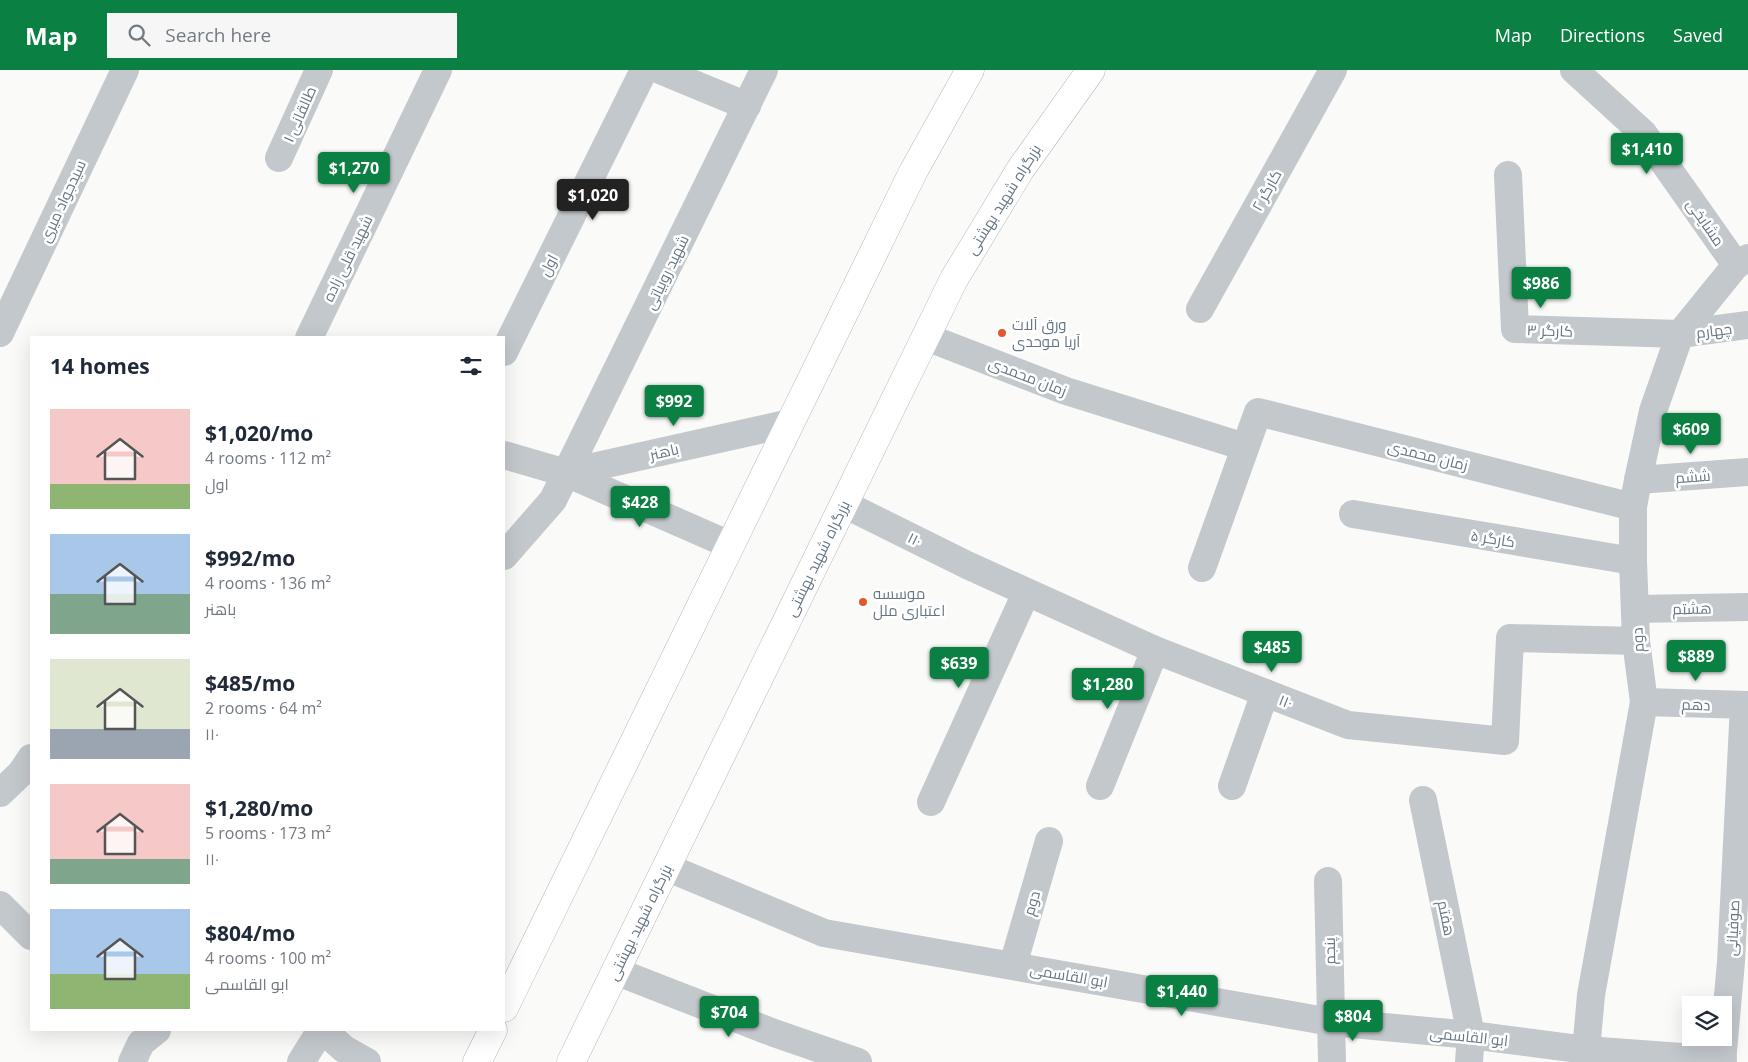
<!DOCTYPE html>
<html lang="en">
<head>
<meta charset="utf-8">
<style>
  body { margin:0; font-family:"Open Sans",Cairo,sans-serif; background:#f6f6f7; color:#1f2937; height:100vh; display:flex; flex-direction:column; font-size:19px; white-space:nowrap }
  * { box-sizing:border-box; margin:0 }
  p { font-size:16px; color:#747a83 }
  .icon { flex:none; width:28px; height:28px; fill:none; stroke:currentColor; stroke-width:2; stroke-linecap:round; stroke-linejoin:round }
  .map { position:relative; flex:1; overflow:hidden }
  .panel { position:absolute; left:30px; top:266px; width:475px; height:695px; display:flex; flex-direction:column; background:#fff; border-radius:0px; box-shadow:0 5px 20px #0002 }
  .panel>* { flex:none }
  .buttons { position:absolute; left:1682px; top:926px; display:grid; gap:10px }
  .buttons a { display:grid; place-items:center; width:50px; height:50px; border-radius:0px; background:#fff; box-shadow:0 5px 20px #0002; font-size:25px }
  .price { position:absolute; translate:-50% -42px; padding:0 11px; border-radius:5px; background:#0b8043; color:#fff; font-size:16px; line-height:32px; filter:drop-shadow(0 1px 2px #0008) }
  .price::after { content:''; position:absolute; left:50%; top:30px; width:15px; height:11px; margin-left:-8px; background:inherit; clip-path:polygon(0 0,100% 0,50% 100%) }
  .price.current { background:#222; color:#fff }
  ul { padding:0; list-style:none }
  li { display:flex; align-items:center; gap:15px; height:125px; padding:0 20px }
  li span { display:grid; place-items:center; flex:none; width:140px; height:100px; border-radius:0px; color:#555 }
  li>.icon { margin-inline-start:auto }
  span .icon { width:60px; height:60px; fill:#fffc; stroke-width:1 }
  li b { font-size:21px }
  h2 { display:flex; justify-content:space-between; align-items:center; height:60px; padding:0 20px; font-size:21px }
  header { display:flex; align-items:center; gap:30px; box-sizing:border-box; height:70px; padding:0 25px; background:#0b8043; color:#fff }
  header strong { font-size:24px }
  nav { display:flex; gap:28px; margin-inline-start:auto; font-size:18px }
  .search { width:350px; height:45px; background:#f6f6f7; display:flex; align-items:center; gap:12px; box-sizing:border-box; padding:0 18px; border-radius:0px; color:#747a83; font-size:19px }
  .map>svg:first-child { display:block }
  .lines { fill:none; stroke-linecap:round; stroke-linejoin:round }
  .highway-casing { stroke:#b4b9bd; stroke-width:29 }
  .minor { stroke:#c3c8cc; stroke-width:28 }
  .highway { stroke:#fff; stroke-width:28 }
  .poi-dot { fill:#e4572e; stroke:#fff; stroke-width:2 }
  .labels { text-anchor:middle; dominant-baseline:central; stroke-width:5; stroke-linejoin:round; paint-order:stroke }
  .street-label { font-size:15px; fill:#657683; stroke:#fff }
  .poi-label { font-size:15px; fill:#657683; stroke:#fff; text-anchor:start }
</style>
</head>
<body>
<header>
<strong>Map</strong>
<div class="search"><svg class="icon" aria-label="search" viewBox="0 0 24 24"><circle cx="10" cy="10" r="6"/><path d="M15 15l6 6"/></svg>Search here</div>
<nav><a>Map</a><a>Directions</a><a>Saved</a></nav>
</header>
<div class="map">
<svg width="1748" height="992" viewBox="0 0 1748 992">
  <rect width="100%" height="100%" fill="#fafaf8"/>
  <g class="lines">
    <g class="highway-casing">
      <g id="highway">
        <path d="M 504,938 L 913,102 L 970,0"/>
        <path d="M 477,992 L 493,960"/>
        <path d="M 571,992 L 954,209 L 1020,100 L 1091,0"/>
      </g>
    </g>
    <g class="minor">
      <path d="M 660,0 L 747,36"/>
      <path d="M 1574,0 L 1643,63 L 1736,195"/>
      <path d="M 279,88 L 319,0"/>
      <path d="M 1508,105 L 1515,259 L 1680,264 L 1748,255"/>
      <path d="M 1200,239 L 1333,0"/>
      <path d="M 0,263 L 125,0"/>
      <path d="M 926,267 L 1066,321 L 1245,377"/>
      <path d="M 309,268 L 438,0"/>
      <path d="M 504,282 L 644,0"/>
      <path d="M 504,385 L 566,403 L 730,475"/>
      <path d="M 566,403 L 790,353"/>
      <path d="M 1638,410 L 1748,402"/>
      <path d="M 844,434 L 967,495 L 1155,580 L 1348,655 L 1505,671 L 1510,568 L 1636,571"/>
      <path d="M 1353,444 L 1633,491"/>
      <path d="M 504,486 L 553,430 L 764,0"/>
      <path d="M 1202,498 L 1258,342 L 1633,437"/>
      <path d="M 1637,539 L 1748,537"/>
      <path d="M 1644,632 L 1748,635"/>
      <path d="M 1100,716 L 1155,580"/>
      <path d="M 1232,716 L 1265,623"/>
      <path d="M 0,723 L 21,703 L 31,688"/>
      <path d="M 1423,730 L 1471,965 L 1469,992"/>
      <path d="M 931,732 L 1026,523"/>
      <path d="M 666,797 L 824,863 L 1331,952 L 1471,965 L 1586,980 L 1723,990"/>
      <path d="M 1328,811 L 1332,992"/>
      <path d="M 0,835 L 31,866"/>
      <path d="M 1013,895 L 1049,771"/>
      <path d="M 615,901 L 774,963 L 858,992"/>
      <path d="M 323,960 L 344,979 L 367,992"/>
      <path d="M 132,992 L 141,973 L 157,960"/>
      <path d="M 301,992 L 321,960"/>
      <path d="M 1585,992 L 1591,925 L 1644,632 L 1636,571 L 1633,491 L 1633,437 L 1638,410 L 1653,341 L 1680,264 L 1736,195 L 1748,188"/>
      <path d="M 1722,992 L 1731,892 L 1744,635"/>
    </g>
    <use href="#highway" class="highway"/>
  </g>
  <g class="poi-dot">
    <circle cx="1002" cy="263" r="5"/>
    <circle cx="863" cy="532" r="5"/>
  </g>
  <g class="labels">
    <g class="street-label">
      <text transform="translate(299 44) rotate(-66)">طالقانی ۱</text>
      <text transform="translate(1266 120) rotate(-61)">کارگر ۲</text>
      <text transform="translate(1003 129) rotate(-58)">بزرگراه شهید بهشتی</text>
      <text transform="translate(62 131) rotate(-65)">سیدجواد میری</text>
      <text transform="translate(1706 152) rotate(55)">مشایخی</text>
      <text transform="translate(347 188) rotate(-64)">شهید قلی زاده</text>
      <text transform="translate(548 195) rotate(-63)">اول</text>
      <text transform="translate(666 202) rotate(-64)">شهید روبیاتی</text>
      <text transform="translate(1550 260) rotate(2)">کارگر ۳</text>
      <text transform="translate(1714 260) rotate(-7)">چهارم</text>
      <text transform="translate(1028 306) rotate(21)">زمان محمدی</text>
      <text transform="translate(664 381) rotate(-13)">باهنر</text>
      <text transform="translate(1428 385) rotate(14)">زمان محمدی</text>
      <text transform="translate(1693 406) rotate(-4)">ششم</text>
      <text transform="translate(1493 468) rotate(9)">کارگر ۵</text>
      <text transform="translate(915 469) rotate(26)">۱۱۰</text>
      <text transform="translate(817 488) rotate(-64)">بزرگراه شهید بهشتی</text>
      <text transform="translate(1692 538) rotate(-1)">هشتم</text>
      <text transform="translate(1637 570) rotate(-93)">دوم</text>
      <text transform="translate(1286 631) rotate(21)">۱۱۰</text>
      <text transform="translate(1696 634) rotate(2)">دهم</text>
      <text transform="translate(1031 833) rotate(-74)">دوم</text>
      <text transform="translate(1447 848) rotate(78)">هفتم</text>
      <text transform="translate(639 852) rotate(-64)">بزرگراه شهید بهشتی</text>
      <text transform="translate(1732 858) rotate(-87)">صوفیانی</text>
      <text transform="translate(1329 881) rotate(-91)">پنجم</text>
      <text transform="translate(1069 905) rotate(10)">ابو القاسمی</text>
      <text transform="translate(1469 966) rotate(6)">ابو القاسمی</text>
    </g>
    <g class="poi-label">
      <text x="1012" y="254">ورق آلات<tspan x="1012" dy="17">آریا موحدی</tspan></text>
      <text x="873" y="523">موسسه<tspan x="873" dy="17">اعتباری ملل</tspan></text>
    </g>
  </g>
</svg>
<div class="buttons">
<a><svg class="icon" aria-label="layers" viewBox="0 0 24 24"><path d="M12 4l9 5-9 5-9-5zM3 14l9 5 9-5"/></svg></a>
</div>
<b class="price" style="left:1647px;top:105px">$1,410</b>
<b class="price" style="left:354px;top:124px">$1,270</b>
<b class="price current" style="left:593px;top:151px">$1,020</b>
<b class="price" style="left:1541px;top:239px">$986</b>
<b class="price" style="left:674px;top:357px">$992</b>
<b class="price" style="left:1691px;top:385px">$609</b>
<b class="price" style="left:640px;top:458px">$428</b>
<b class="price" style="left:1272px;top:603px">$485</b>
<b class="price" style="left:1696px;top:612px">$889</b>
<b class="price" style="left:959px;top:619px">$639</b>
<b class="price" style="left:1108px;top:640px">$1,280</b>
<b class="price" style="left:1182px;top:947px">$1,440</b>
<b class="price" style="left:729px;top:968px">$704</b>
<b class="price" style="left:1353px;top:972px">$804</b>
<section class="panel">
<h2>14 homes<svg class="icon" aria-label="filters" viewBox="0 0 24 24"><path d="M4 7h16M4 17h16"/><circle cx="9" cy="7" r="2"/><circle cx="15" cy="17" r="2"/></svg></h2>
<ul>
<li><span style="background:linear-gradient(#f6c9c9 75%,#8fb573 0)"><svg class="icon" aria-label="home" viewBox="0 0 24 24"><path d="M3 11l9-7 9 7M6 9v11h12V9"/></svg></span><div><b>$1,020/mo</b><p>4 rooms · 112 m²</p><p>اول</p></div></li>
<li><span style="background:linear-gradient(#a9c7e8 60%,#7fa58c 0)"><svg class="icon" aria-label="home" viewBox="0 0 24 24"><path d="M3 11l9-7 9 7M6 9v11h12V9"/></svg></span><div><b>$992/mo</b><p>4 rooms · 136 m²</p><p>باهنر</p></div></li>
<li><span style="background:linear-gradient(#dfe7d0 70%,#9aa5b1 0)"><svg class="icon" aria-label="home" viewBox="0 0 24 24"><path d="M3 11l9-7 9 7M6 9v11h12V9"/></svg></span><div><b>$485/mo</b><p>2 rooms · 64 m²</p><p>۱۱۰</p></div></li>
<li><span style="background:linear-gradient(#f6c9c9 75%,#7fa58c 0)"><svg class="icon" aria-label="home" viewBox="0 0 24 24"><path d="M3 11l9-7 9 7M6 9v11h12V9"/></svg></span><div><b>$1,280/mo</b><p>5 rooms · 173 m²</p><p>۱۱۰</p></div></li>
<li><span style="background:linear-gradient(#a9c7e8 65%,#8fb573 0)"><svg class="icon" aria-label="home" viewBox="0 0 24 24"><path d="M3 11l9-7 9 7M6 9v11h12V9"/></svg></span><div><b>$804/mo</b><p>4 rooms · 100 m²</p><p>ابو القاسمی</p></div></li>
</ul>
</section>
</div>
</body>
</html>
